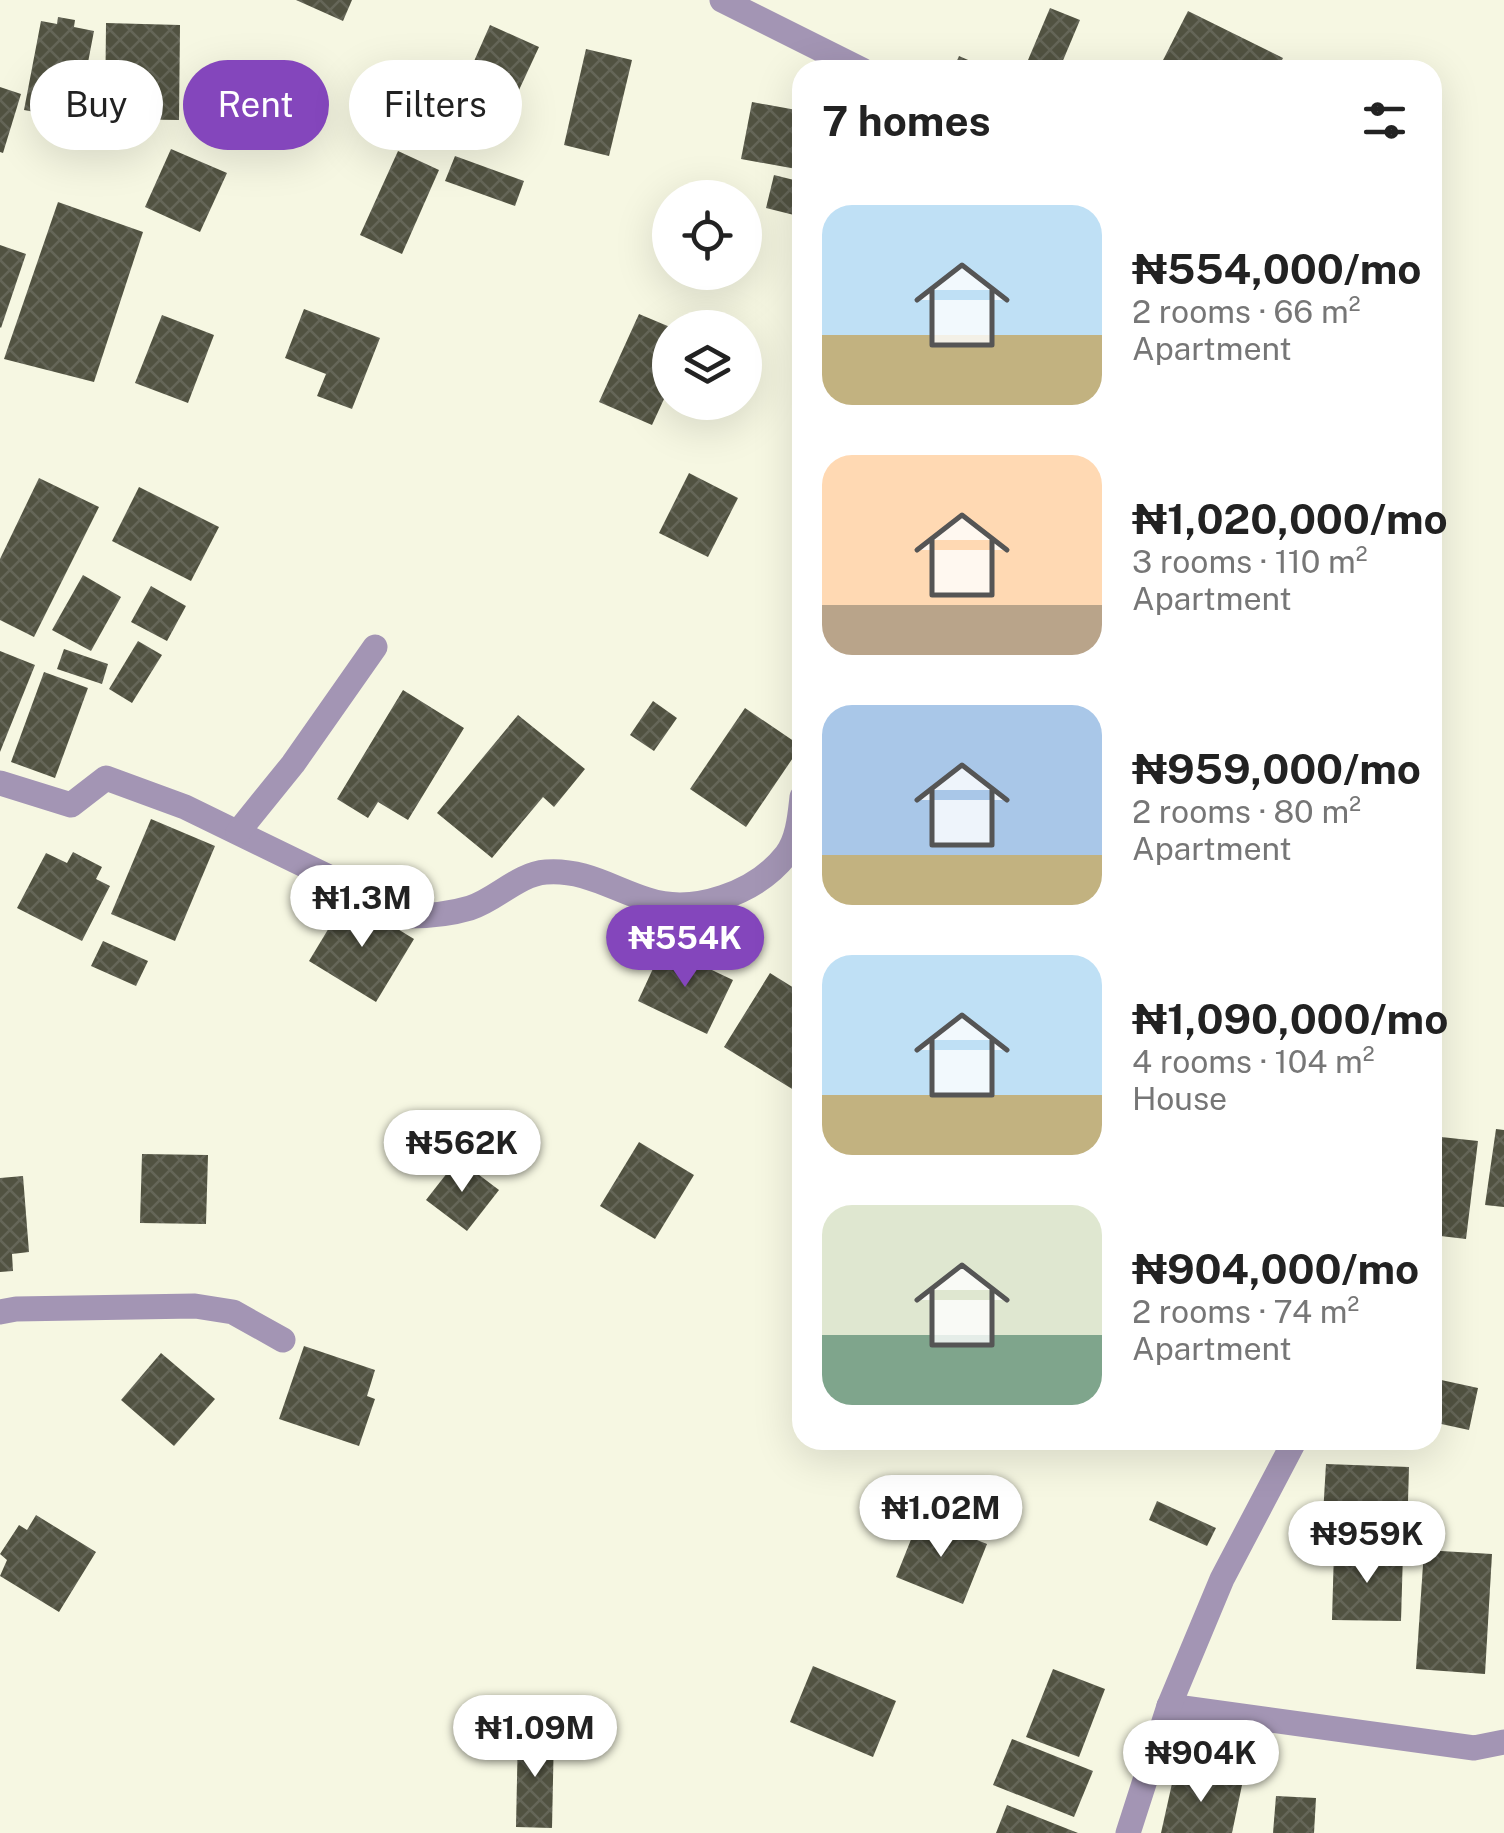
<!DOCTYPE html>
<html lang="en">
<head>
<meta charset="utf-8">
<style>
  body { margin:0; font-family:"Public Sans",sans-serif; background:#f2f2f2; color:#222; height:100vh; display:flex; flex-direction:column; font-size:38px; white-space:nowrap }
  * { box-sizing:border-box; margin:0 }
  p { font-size:32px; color:#767676 }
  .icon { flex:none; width:55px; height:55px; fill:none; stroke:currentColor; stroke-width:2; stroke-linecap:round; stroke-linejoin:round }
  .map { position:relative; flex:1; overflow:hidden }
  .side { position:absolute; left:792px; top:60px; width:650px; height:1390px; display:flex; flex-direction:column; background:#fff; border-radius:30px; box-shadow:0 10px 40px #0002 }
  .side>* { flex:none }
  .top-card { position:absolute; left:30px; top:60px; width:612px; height:90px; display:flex; gap:20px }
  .tools { position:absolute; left:652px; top:180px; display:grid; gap:20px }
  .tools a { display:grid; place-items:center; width:110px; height:110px; border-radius:50%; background:#fff; box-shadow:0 10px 40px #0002; font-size:50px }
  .price { position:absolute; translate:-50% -85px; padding:0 22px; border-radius:35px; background:#fff; color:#222; font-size:32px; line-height:65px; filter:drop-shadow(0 2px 5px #0008) }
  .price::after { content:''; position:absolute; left:50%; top:60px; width:30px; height:22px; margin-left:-15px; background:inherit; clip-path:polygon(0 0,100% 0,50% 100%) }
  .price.on { background:#8446bc; color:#fff }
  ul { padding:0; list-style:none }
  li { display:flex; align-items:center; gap:30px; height:250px; padding:0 30px }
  li span { display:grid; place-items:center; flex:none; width:280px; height:200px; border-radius:30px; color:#555 }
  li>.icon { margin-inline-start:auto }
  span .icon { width:120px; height:120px; fill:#fffc; stroke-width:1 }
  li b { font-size:42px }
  h2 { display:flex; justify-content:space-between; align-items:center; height:120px; padding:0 30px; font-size:42px }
  .pill { padding:0 35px; border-radius:45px; background:#fff; box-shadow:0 10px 40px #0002; font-size:35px; line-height:90px }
  .pill.on { background:#8446bc; color:#fff }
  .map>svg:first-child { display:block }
  .building { fill:url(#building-cross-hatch) }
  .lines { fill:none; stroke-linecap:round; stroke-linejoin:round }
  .street { stroke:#a395b4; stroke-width:25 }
</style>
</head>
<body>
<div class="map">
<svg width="1504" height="1833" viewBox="0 0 1504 1833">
  <defs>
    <pattern id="building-cross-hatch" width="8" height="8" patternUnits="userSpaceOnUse" patternTransform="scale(2.5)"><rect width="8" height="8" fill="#515241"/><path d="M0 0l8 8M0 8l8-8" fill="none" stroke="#656658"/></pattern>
  </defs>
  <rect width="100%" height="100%" fill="#f6f7e2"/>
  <g class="building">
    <path d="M 296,0 L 352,0 L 343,21 Z"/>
    <path d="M 1050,8 L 1080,20 L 1059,70 L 1028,60 Z"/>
    <path d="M 1188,11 L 1283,58 L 1277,70 L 1158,70 Z"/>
    <path d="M 58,17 L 75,20 L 74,27 L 94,31 L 77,120 L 24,110 L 41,21 L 57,24 Z"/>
    <path d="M 106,23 L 180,25 L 179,120 L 105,119 Z"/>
    <path d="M 490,25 L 539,47 L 519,90 L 471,68 Z"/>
    <path d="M 586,49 L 632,60 L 609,156 L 564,145 Z"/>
    <path d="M 959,56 L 991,70 L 953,70 Z"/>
    <path d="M 0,87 L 21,94 L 3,153 L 0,152 Z"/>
    <path d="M 752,102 L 802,111 L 802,170 L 741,159 Z"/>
    <path d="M 171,149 L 227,173 L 200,232 L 145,207 Z"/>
    <path d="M 398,151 L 439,170 L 402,254 L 360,235 Z"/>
    <path d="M 455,156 L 524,181 L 515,206 L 445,181 Z"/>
    <path d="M 774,175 L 802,182 L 802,217 L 766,208 Z"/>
    <path d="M 58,202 L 143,232 L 94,382 L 4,359 Z"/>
    <path d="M 0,245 L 26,254 L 1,328 L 0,327 Z"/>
    <path d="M 304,309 L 380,338 L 352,409 L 317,396 L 326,374 L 285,358 Z"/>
    <path d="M 639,314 L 670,327 L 670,386 L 652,425 L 599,402 Z"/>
    <path d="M 162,315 L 214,335 L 188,403 L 135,383 Z"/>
    <path d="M 689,473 L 738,498 L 708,557 L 659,533 Z"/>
    <path d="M 39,478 L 99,507 L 34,637 L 0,620 L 0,559 Z"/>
    <path d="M 139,487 L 219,527 L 191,581 L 112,541 Z"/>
    <path d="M 83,575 L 121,597 L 91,651 L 52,630 Z"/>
    <path d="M 151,586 L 186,606 L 167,641 L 131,622 Z"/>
    <path d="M 138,641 L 162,655 L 132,703 L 109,689 Z"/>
    <path d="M 64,649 L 108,664 L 102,684 L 57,669 Z"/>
    <path d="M 0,651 L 35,665 L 0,752 Z"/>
    <path d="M 44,672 L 88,688 L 55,778 L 11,762 Z"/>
    <path d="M 403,690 L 464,728 L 408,820 L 378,802 L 368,818 L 337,799 Z"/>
    <path d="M 653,701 L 677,718 L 654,751 L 630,735 Z"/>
    <path d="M 745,708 L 801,746 L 746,827 L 690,789 Z"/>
    <path d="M 518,715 L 585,769 L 554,807 L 543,797 L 492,858 L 437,813 Z"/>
    <path d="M 151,819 L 215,846 L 175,941 L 111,914 Z"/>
    <path d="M 73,852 L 102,867 L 96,879 L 110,886 L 82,941 L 17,908 L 46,853 L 67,863 Z"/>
    <path d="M 347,898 L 414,939 L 376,1002 L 309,961 Z"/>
    <path d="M 103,941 L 148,961 L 136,986 L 91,966 Z"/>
    <path d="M 663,947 L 733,980 L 707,1034 L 638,1001 Z"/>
    <path d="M 770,973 L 802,993 L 794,1010 L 802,1016 L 802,1095 L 724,1047 Z"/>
    <path d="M 1496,1129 L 1504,1130 L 1504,1207 L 1485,1205 Z"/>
    <path d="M 1432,1136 L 1478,1141 L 1466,1239 L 1432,1235 Z"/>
    <path d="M 639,1142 L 694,1175 L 655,1239 L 600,1206 Z"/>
    <path d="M 142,1154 L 208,1155 L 206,1224 L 140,1223 Z"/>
    <path d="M 458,1159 L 499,1190 L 467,1231 L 426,1200 Z"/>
    <path d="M 23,1176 L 29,1252 L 12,1254 L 13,1271 L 0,1272 L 0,1178 Z"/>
    <path d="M 304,1346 L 375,1370 L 367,1396 L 375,1399 L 359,1446 L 279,1419 Z"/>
    <path d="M 161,1353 L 215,1399 L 174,1446 L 121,1400 Z"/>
    <path d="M 1432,1378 L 1478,1388 L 1469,1430 L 1432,1422 Z"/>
    <path d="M 1326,1464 L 1409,1467 L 1407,1536 L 1322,1532 Z"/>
    <path d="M 1157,1501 L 1216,1528 L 1207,1546 L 1149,1520 Z"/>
    <path d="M 36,1515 L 96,1552 L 59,1612 L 0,1576 L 7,1560 L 0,1554 L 19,1525 L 27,1530 Z"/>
    <path d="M 920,1517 L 987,1544 L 963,1604 L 896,1577 Z"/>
    <path d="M 1334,1550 L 1403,1552 L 1401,1621 L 1332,1620 Z"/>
    <path d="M 1424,1550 L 1492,1554 L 1485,1674 L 1416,1669 Z"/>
    <path d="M 813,1666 L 896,1701 L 873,1757 L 790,1722 Z"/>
    <path d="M 1053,1669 L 1105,1689 L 1079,1757 L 1026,1737 Z"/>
    <path d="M 518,1731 L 554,1732 L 552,1828 L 516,1827 Z"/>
    <path d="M 1012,1739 L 1093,1771 L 1074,1817 L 993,1785 Z"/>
    <path d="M 1175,1770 L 1242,1785 L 1232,1833 L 1161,1833 Z"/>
    <path d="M 1276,1796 L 1316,1798 L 1314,1833 L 1273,1833 Z"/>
    <path d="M 1007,1805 L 1078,1833 L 996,1833 Z"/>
  </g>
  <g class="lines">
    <g class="street">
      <path d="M 722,0 L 862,70"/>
      <path d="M 0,783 L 71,805 L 106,778 L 185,807 L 409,916 C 430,916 450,914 470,908 C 496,900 518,874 546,872 C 584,869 613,889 648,900 C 694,915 756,893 786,855 C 798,840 800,815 802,797"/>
      <path d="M 238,832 L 293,764 L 375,647"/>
      <path d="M 0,1312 L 16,1309 L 195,1306 L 233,1312 L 283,1340"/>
      <path d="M 1169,1706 L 1474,1748 L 1504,1742"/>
      <path d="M 1128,1833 L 1169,1706 L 1222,1579 L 1295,1440"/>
    </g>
  </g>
</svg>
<div class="tools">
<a><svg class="icon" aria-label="locate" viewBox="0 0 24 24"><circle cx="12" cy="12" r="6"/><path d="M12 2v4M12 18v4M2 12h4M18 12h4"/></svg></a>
<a><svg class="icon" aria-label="layers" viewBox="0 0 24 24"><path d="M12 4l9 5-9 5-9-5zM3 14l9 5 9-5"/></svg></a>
</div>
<b class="price" style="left:362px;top:950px">₦1.3M</b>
<b class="price on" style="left:685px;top:990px">₦554K</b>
<b class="price" style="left:462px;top:1195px">₦562K</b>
<b class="price" style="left:941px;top:1560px">₦1.02M</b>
<b class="price" style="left:1367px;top:1586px">₦959K</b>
<b class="price" style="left:535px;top:1780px">₦1.09M</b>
<b class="price" style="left:1201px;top:1805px">₦904K</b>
<div class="top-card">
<a class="pill">Buy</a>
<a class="pill on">Rent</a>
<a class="pill">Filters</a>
</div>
<section class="side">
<h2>7 homes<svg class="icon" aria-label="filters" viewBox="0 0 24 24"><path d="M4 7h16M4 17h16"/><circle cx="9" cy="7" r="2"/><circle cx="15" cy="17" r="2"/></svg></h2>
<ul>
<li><span style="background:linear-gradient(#bfe0f5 65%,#c2b280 0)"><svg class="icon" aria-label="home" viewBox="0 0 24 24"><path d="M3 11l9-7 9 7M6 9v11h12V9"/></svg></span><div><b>₦554,000/mo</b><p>2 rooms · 66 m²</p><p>Apartment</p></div></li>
<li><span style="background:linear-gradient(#ffd9b3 75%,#b9a48a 0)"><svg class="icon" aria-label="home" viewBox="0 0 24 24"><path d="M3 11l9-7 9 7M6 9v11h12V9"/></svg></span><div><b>₦1,020,000/mo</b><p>3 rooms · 110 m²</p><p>Apartment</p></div></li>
<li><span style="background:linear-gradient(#a9c7e8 75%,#c2b280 0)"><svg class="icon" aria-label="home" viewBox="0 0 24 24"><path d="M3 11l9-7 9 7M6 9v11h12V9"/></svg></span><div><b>₦959,000/mo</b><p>2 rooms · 80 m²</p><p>Apartment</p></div></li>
<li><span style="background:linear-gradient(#bfe0f5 70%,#c2b280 0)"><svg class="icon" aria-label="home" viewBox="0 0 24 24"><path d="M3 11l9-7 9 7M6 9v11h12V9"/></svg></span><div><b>₦1,090,000/mo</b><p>4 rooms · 104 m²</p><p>House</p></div></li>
<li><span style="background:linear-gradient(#dfe7d0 65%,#7fa58c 0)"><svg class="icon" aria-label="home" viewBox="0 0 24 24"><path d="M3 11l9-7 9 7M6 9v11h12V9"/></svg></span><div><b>₦904,000/mo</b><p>2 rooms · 74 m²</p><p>Apartment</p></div></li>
</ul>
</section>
</div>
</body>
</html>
